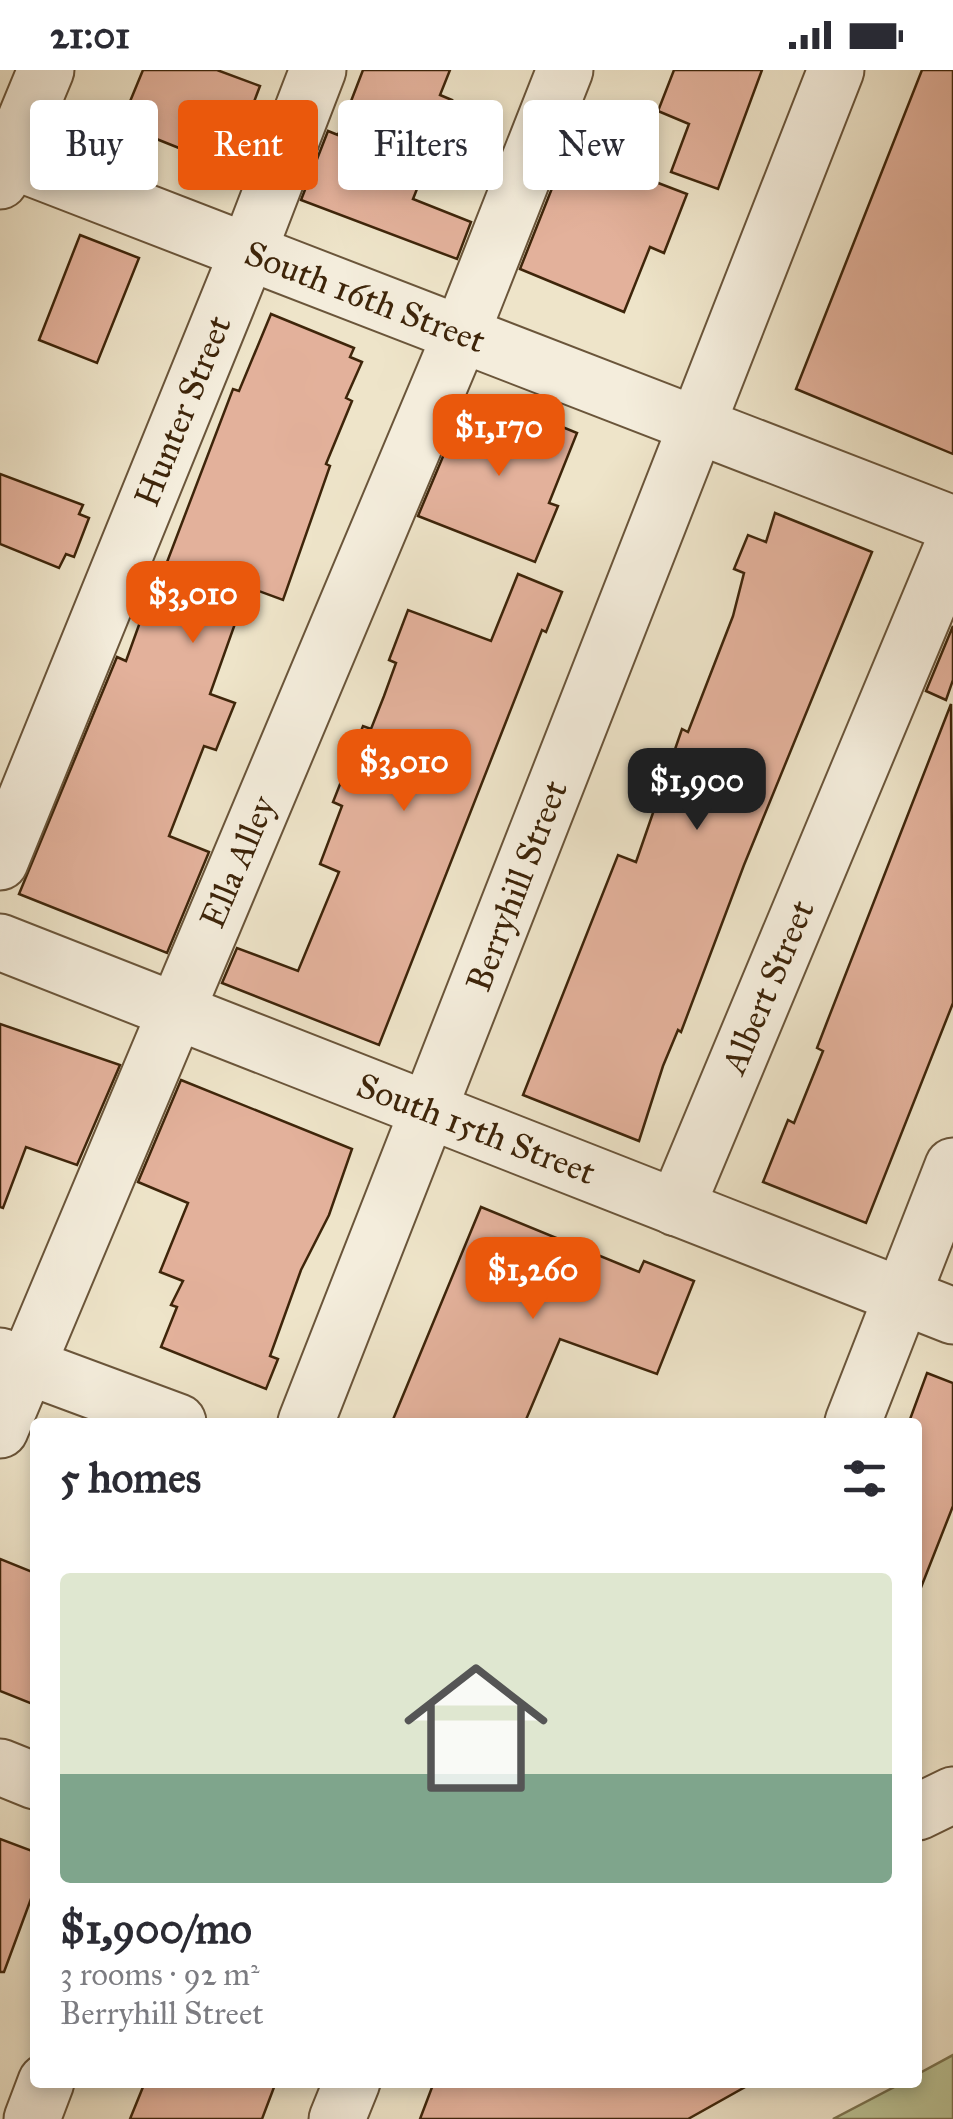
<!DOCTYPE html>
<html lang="en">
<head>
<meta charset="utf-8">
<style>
  body { margin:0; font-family:"IM FELL Great Primer",serif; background:#f2f2f3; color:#2b2b33; height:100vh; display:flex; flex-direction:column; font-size:38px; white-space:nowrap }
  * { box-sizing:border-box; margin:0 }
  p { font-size:32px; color:#7c7c81 }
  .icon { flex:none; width:55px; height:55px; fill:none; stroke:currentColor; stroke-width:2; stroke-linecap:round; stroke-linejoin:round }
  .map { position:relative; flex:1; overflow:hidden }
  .side { position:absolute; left:30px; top:1348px; width:892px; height:670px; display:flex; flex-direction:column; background:#fff; border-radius:10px; box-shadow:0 5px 15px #0003 }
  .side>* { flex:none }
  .hud { position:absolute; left:30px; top:30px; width:895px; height:90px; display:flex; gap:20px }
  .price { position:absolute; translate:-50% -85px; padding:0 22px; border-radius:20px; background:#ea580c; color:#fff; font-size:32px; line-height:65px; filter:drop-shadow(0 2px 5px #0008) }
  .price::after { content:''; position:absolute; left:50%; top:60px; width:30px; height:22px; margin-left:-15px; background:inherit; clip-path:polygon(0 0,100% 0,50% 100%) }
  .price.on { background:#222; color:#fff }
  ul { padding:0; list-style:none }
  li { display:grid; align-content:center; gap:20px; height:530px; padding:0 30px }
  li span { display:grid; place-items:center; height:310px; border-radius:10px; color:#555 }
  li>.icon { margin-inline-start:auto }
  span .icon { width:180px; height:180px; fill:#fffc; stroke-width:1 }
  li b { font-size:42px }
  h2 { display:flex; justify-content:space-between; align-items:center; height:120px; padding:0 30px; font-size:42px }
  .tag { padding:0 35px; border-radius:10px; background:#fff; box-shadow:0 5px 15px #0003; font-size:35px; line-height:90px }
  .tag.on { background:#ea580c; color:#fff }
  .status { display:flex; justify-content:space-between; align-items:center; height:70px; padding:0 50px; background:#fff; direction:ltr }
  .status svg { height:28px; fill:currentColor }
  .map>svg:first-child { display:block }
  .green { fill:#bbc395; stroke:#7c7450; stroke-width:2.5 }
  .building { fill:#e3b19b; stroke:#3e250a; stroke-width:2.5 }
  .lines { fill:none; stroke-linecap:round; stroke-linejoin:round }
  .minor-casing { stroke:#6a553a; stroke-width:59 }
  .minor { stroke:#f4eddc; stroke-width:55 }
  .labels { text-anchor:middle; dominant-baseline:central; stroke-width:8; stroke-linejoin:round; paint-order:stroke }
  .street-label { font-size:35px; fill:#3e250a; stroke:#f4eddc }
</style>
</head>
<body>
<div class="status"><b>21:01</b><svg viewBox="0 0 49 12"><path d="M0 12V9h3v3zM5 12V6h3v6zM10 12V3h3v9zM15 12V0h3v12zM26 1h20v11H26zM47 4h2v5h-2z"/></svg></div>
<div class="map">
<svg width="953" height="2049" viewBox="0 0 953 2049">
  <rect width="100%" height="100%" fill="#eee4c9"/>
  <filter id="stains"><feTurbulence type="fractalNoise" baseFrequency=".002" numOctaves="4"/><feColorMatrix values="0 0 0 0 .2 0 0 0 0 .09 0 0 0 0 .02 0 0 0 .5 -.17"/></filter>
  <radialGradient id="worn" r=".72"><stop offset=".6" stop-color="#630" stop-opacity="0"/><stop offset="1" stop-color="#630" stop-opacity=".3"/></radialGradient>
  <path class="green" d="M 953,1985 L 953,2049 L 833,2049 L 902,2013 L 918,2012 L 918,2004 Z"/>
  <g class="building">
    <path d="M 143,0 L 217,0 L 260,16 L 229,98 L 129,58 L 133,49 L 124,46 Z"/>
    <path d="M 363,0 L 450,0 L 440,25 L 452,30 L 413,129 L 471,152 L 457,189 L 301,130 L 328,61 L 338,65 Z"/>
    <path d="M 674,0 L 762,0 L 718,119 L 671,102 L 689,54 L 658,41 Z"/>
    <path d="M 922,0 L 953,0 L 953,384 L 796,319 Z"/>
    <path d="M 577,82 L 687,124 L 664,183 L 650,177 L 624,242 L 520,199 L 566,83 L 575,87 Z"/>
    <path d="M 80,165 L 139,188 L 97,293 L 39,270 Z"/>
    <path d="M 271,244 L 354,278 L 350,287 L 362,292 L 346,328 L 352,331 L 326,394 L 330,396 L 283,530 L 248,517 L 210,624 L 235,633 L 216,680 L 204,676 L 169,766 L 209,782 L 167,883 L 19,824 L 117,587 L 126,591 L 144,541 L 148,542 L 233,319 L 239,321 Z"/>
    <path d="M 468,327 L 545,356 L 548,351 L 577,363 L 549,433 L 558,436 L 535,492 L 418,446 Z"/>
    <path d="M 0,404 L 83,435 L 79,444 L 89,448 L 74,487 L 66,484 L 59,498 L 0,474 Z"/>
    <path d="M 775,443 L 872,482 L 744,795 L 681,962 L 678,960 L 663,996 L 639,1071 L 523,1025 L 618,785 L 636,792 L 682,659 L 688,662 L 733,546 L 744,503 L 734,499 L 748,465 L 766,472 Z"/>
    <path d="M 518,504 L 562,522 L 546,562 L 542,560 L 379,975 L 222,913 L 237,878 L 298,901 L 339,802 L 320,794 L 342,736 L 333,732 L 363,656 L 371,659 L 384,626 L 396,593 L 389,590 L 408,540 L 491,571 Z"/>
    <path d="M 953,556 L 953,610 L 946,630 L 926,621 Z"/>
    <path d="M 951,634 L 953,933 L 866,1153 L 763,1112 L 788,1050 L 794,1053 L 823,981 L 817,978 L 827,952 Z"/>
    <path d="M 0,954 L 120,995 L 77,1095 L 26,1077 L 3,1138 L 0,1137 Z"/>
    <path d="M 181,1010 L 352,1079 L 329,1145 L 301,1200 L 270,1286 L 278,1289 L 266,1319 L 161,1277 L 177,1237 L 171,1235 L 183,1211 L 160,1202 L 188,1133 L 138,1112 Z"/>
    <path d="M 481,1137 L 639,1202 L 644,1191 L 694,1211 L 657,1304 L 560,1269 L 525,1352 L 392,1352 Z"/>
    <path d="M 927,1303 L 953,1313 L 953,1436 L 920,1520 L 918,1352 L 909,1352 Z"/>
    <path d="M 0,1489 L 35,1503 L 35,1635 L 0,1621 Z"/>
    <path d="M 0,1769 L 35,1782 L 35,1818 L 4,1902 L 0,1902 Z"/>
    <path d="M 145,2012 L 276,2012 L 262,2049 L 130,2049 Z"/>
    <path d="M 434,2012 L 754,2012 L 688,2049 L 420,2049 Z"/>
  </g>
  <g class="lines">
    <g class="minor-casing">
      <g id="minor">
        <path d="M 0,86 L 953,454"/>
        <path d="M 0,111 L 46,0"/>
        <path d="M 0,792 L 248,182 L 318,0"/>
        <path d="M 0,872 L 953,1246"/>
        <path d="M 676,1138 L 953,475"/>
        <path d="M 0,1286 L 178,1352"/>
        <path d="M 306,1352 L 836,0"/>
        <path d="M 853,1352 L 953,1096"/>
        <path d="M 0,1360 L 461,264 L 565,0"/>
        <path d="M 0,1697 L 35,1711"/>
        <path d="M 918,1742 L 953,1725"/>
        <path d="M 32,2049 L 46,2012"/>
        <path d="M 337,2049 L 352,2012"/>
      </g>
    </g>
    <use href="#minor" class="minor"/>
  </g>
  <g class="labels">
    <g class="street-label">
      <text transform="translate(365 227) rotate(21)">South 16th Street</text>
      <text transform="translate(183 341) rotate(-68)">Hunter Street</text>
      <text transform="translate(238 792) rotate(-67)">Ella Alley</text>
      <text transform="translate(517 816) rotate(-69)">Berryhill Street</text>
      <text transform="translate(768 917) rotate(-67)">Albert Street</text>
      <text transform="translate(476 1059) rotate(21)">South 15th Street</text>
    </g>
  </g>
  <rect width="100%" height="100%" filter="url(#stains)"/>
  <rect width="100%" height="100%" fill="url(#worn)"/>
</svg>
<b class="price" style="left:499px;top:409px">$1,170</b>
<b class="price" style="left:193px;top:576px">$3,010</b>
<b class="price" style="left:404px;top:744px">$3,010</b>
<b class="price on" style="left:697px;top:763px">$1,900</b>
<b class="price" style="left:533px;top:1252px">$1,260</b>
<div class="hud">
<a class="tag">Buy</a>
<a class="tag on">Rent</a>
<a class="tag">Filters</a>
<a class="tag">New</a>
</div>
<section class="side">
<h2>5 homes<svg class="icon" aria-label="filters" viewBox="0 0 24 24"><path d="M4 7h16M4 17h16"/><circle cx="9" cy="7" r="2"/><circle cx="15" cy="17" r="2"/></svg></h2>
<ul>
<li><span style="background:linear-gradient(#dfe7d0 65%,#7fa58c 0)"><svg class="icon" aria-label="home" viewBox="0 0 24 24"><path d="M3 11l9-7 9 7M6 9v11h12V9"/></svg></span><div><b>$1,900/mo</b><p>3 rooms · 92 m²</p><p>Berryhill Street</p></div></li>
</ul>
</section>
</div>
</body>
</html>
